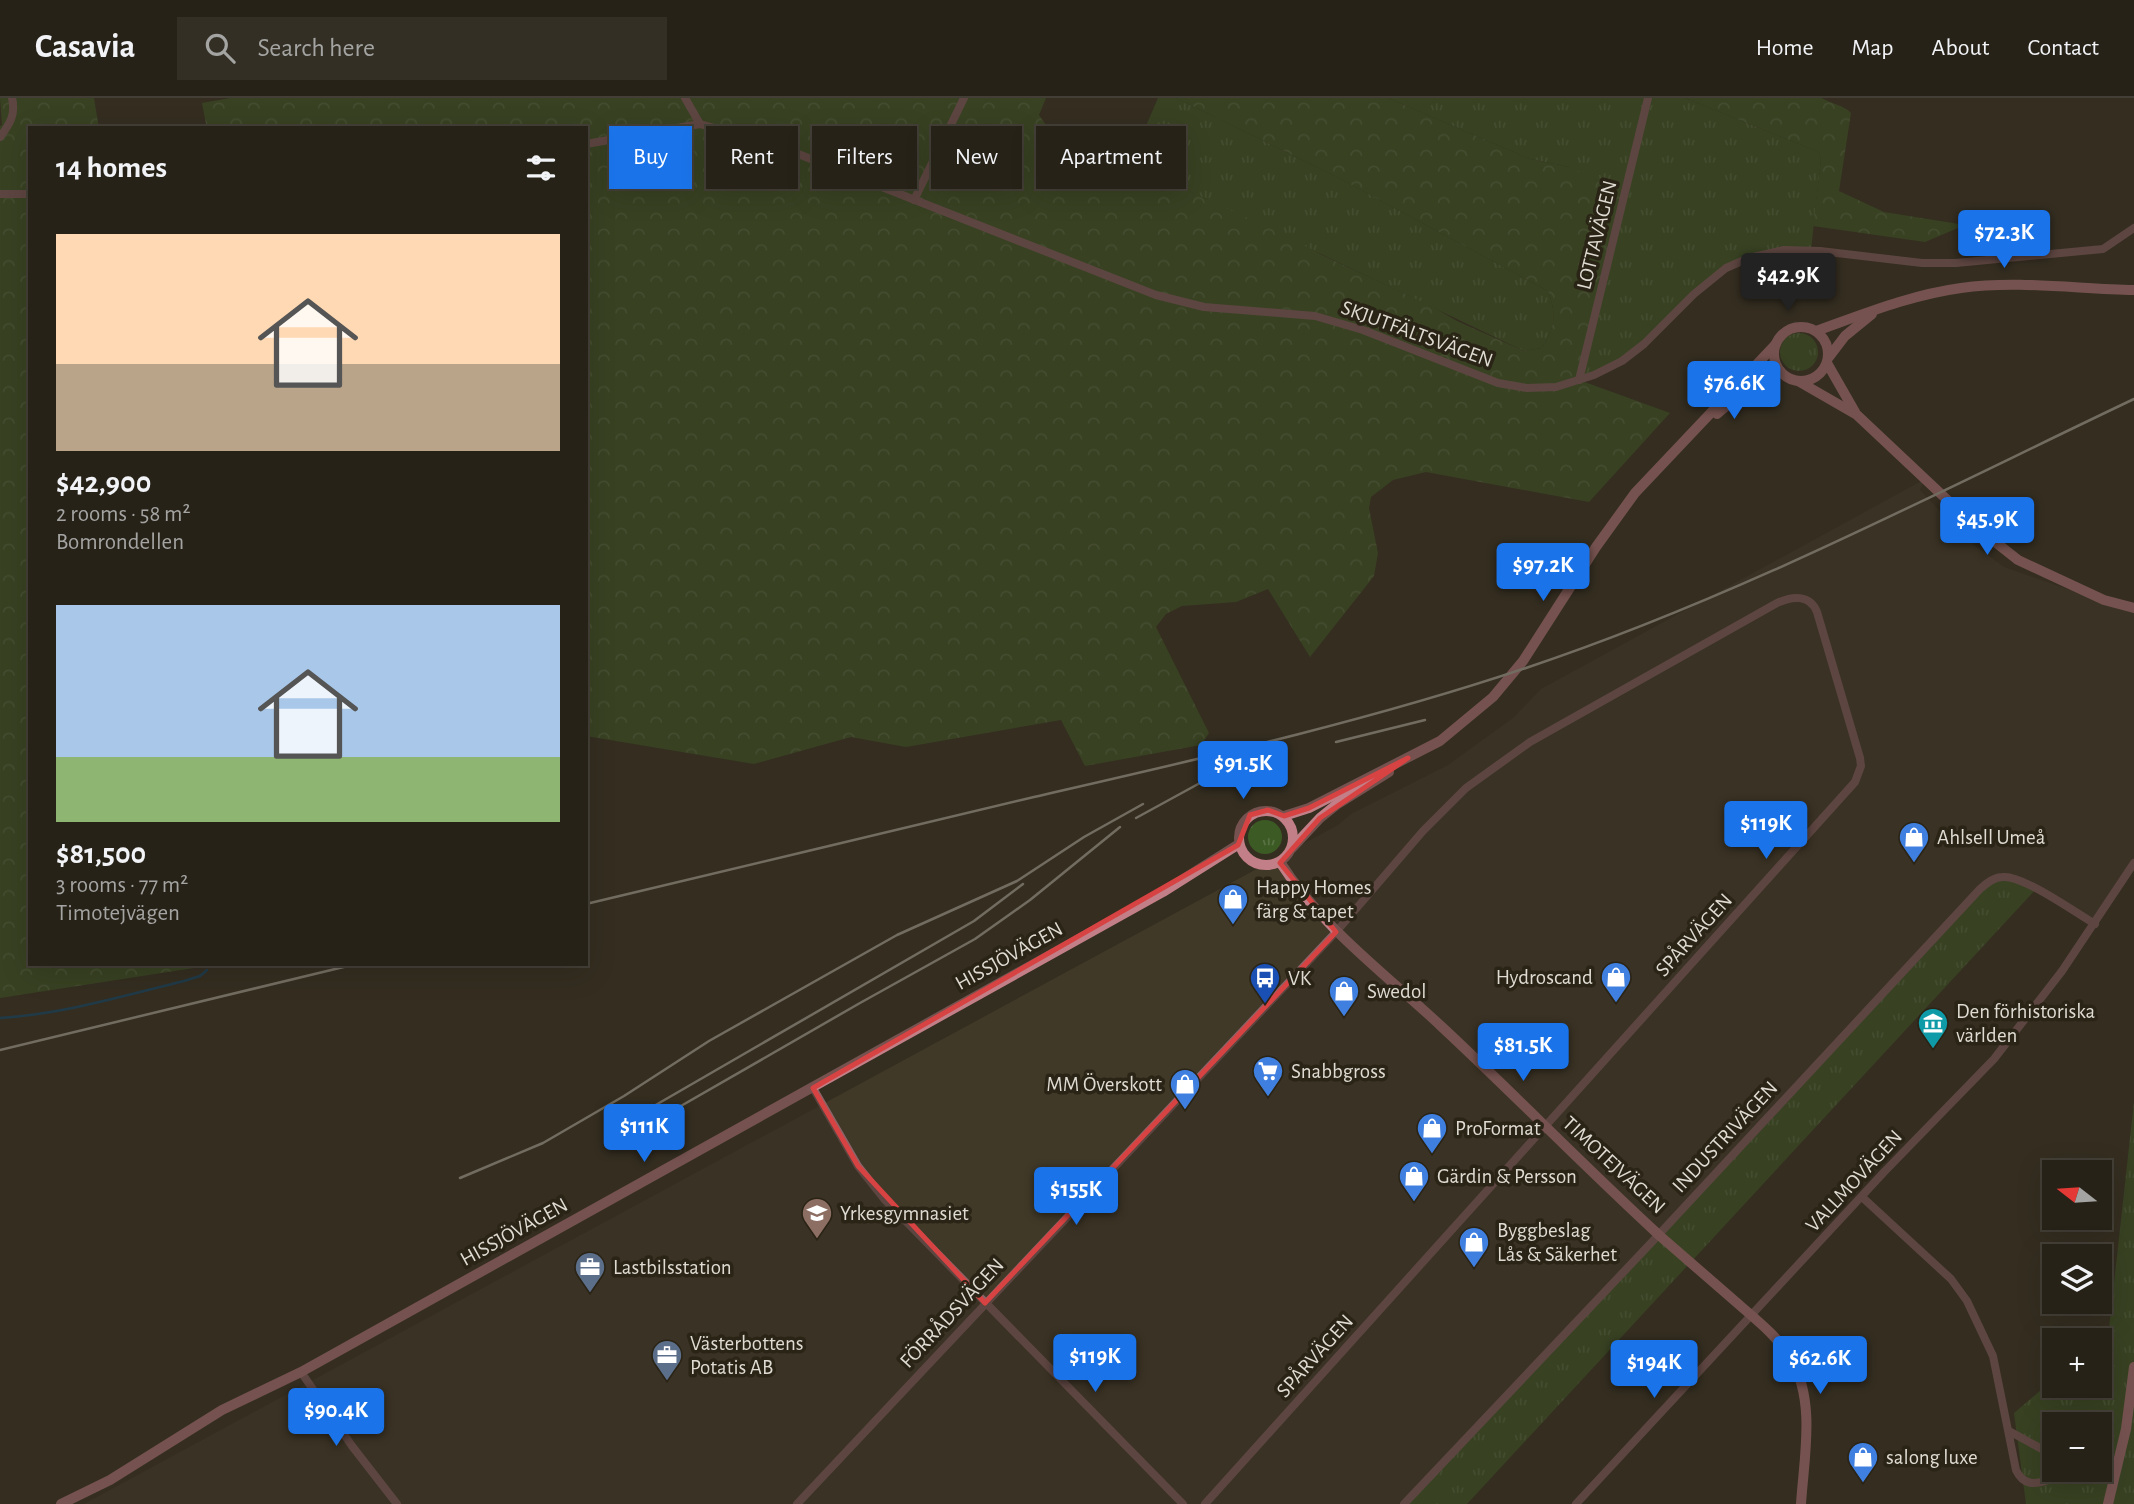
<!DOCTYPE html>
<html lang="en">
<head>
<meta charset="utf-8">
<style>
  body { margin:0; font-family:"Alegreya Sans",sans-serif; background:#332f25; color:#f1f3f6; height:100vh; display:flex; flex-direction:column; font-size:26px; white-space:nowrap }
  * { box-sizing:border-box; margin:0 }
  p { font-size:23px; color:#a4a4a2 }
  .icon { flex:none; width:38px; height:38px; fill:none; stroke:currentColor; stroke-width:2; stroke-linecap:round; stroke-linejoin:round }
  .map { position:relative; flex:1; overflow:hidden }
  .drawer { position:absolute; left:28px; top:28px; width:560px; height:840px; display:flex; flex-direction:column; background:#272218; border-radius:0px; box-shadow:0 7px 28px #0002,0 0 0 2px #433f37 }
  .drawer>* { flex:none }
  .top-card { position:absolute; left:609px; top:28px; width:665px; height:63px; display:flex; gap:14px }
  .needle { width:46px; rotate:287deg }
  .buttons { position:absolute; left:2042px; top:1062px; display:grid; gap:14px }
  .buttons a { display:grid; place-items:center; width:70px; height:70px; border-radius:0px; background:#272218; box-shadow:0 7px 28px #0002,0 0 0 2px #433f37; font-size:35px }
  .price { position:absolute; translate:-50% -60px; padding:0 16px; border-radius:7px; background:#1a73e8; color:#fff; font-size:23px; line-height:46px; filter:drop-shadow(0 2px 4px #0008) }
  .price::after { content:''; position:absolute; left:50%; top:42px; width:21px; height:16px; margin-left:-10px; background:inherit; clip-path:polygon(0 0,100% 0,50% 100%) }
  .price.on { background:#222; color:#fff }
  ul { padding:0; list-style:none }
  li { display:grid; align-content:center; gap:14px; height:371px; padding:0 28px }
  li span { display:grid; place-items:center; height:217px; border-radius:0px; color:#555 }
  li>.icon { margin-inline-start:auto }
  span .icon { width:126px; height:126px; fill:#fffc; stroke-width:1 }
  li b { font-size:30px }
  h2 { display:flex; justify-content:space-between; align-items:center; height:84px; padding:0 28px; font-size:30px }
  .pill { padding:0 24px; border-radius:0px; background:#272218; box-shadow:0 7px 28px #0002,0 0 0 2px #433f37; font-size:24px; line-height:63px }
  .pill.on { background:#1a73e8; color:#fff }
  header { display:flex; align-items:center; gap:42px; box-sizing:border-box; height:98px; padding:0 35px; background:#272218; border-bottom:2px solid #433f37 }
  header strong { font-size:33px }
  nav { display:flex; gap:38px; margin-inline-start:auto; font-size:24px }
  .search { width:490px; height:63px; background:#332f25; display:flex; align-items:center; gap:18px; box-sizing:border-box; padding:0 24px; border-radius:0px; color:#a4a4a2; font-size:26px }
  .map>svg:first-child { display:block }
  .industrial { fill:#403928 }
  .grass { fill:url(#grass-tufts); fill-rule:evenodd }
  .forest { fill:url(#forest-crowns) }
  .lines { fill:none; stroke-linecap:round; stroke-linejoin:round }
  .stream { stroke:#084978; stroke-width:2.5 }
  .street { stroke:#8e6368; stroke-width:8 }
  .secondary { stroke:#c37f87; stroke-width:10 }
  .rail { stroke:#bdb8ae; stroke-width:2.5 }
  .marked { fill:none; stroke:#d74342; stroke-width:5; stroke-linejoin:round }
  .labels { text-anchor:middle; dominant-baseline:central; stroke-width:7; stroke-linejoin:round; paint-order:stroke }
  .street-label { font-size:21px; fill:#dfdbd2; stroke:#2a2416 }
  .poi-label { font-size:21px; fill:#dfdbd2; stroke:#2a2416; text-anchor:start }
</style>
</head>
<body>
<header>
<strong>Casavia</strong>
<div class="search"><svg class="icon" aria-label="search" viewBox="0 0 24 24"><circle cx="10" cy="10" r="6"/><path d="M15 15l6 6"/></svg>Search here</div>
<nav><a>Home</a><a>Map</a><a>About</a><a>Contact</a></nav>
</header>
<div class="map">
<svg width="2134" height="1406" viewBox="0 0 2134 1406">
  <defs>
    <pattern id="grass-tufts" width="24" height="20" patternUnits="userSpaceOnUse" patternTransform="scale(1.75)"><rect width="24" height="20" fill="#3c5a24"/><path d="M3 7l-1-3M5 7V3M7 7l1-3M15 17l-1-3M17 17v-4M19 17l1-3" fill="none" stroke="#587143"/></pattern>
    <pattern id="forest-crowns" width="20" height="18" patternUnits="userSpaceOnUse" patternTransform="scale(1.75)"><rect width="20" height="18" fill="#3c5a24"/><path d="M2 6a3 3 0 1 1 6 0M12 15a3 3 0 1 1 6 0" fill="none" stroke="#587143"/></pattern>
  </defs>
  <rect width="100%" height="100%" fill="#342e20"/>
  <path class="industrial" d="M 1925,381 L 1920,392 L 1967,442 L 2004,469 L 2079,495 L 2134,510 L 2134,765 L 2095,826 L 2036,791 L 1410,1406 L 84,1406 L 1338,727 L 1351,716 L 1448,667 L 1513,620 L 1541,591 Z"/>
  <g class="grass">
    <path d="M 1158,0 L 1176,0 L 1337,79 L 1548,193 C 1557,217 1555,229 1542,250 L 1524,253 L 1187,92 L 1134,56 Z"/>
    <path d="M 1388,0 L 1685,0 L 1819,54 L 1821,61 L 1811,152 L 1784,152 L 1726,170 L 1622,263 L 1579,282 L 1570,69 L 1530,61 Z"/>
    <circle cx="1799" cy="254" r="19"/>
    <circle cx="1265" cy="739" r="17"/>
    <path d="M 2000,779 L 2036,791 L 1467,1406 L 1404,1406 L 1980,791 Z"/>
    <path d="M 2134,1004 L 2134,1406 L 2026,1406 L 2014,1315 L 2054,1281 L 2054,1288 L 2100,1288 L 2100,1285 L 2103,1285 ZM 2054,1326 L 2100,1326 L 2100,1372 L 2054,1372 Z"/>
  </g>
  <g class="forest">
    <path d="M 0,0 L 94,0 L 99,30 L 30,30 L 30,866 L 213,867 L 0,900 L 0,28 L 2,27 Z"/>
    <path d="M 230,0 L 1046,0 L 1039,17 L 1048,30 L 1134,56 L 1187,92 L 1289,139 L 1320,156 L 1433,209 L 1457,223 L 1524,253 L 1542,250 C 1555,229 1557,217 1548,193 L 1337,79 L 1176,0 L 1388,0 L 1530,61 L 1570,69 L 1625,96 L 1579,282 L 1670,315 L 1589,404 L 1426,374 L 1393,382 L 1371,399 L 1369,410 L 1378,455 L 1374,478 L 1310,559 L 1268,491 L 1236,504 L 1182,508 L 1166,516 L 1156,529 L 1209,635 L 1201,647 L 1085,668 L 1061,622 L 906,649 L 851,639 L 754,666 L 586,638 L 586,30 L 186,30 L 206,26 L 202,5 Z"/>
    <path d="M 1685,0 L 1822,0 C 1831,6 1844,7 1851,15 L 1839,93 L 1884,114 L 1965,127 L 1925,144 L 1813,128 L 1821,61 L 1819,54 Z"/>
  </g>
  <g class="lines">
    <path class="stream" d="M 0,920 C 63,916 123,898 184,883 L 200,878 L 207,872"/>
    <g class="street">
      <path d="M 685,0 L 700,26 L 783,50 L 1156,197 L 1204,209 L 1315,218 L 1363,232 L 1498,285 L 1527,290 L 1556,289 L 1594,277 L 1622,263 L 1644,246 L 1694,196 L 1726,170 L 1749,160 L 1784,152 L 1820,153 L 1922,165 L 1956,165 L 2103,151 L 2134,130"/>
      <path d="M 400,30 L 423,30"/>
      <path d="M 0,39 C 10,26 16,16 12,0"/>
      <path d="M 586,46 L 700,26"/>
      <path d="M 0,96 L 30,96"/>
      <path d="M 914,102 L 964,0"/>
      <path d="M 1579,282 L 1648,0"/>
      <path d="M 813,990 L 858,1068 L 885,1102 L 1183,1406"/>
      <path d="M 1862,1099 L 1951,1181 L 1967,1203 L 1993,1258 L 2016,1372 C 2023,1387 2034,1387 2048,1382 L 2053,1373 L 2051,1356 L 2009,1333"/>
      <path d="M 301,1274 L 352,1348 L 397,1406"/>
      <path d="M 797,1406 L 1336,834 L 1423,733 L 1466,690 L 1530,644 L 1777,505 C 1792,498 1810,496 1817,514 L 1860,660 L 1861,668 L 1855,684 L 1205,1406"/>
      <path d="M 1404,1406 L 1650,1146 L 1980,791 C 1987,785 1994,779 2003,779 C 2023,777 2076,815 2095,826"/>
      <path d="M 1576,1406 L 1885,1073 L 1994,961 L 2062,873 L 2134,765"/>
    </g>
    <g class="secondary">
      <circle cx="1801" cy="256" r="27"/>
      <path d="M 1816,233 C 1864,216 1910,197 1961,190 C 2017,182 2077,191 2134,192"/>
      <path d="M 1829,259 L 1845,238 L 1872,216"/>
      <path d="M 1827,265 L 1855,314"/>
      <path d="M 1798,283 L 1857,317 L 1975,428 L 2018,462 L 2104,502 L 2134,510"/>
      <path d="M 1717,316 L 1756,283 L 1780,273"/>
      <circle cx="1266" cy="740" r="27"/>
      <path d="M 1284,718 L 1309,710 L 1440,643 L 1493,599 L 1523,563 L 1596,449 L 1635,395 L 1776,246"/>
      <path d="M 1292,750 L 1320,720 L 1336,707 L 1389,674"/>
      <path d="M 1280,764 C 1322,830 1386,876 1442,929 C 1516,998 1586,1070 1660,1138 C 1685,1160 1711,1182 1736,1204 C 1755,1221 1778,1238 1791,1261 C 1816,1303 1804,1359 1801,1406"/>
      <path d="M 61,1406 L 110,1382 L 222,1312 L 301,1274 L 1163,794 L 1239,746"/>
      <path d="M 2108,1406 L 2126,1331 L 2134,1269"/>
    </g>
    <g class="rail">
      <path d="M 1336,644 L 1425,622"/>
      <path d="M 1136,720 L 1200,685"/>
      <path d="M 586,806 C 735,770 885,735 1034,699 C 1199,661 1365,624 1526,570 C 1736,500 1934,396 2134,301"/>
      <path d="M 0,952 L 356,866"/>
      <path d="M 654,1008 L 974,823 L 1023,786"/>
      <path d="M 660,1020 L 860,905 L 975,841 L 1030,802 L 1120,729"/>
      <path d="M 460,1080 L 543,1045 L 624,998 L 709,943 L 897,837 L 1017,783 L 1084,739 L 1143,706"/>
    </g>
  </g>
  <path d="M0 0H2134V1406H0ZM 1408,660 L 1320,720 L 1280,765 L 1336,834 L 985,1205 L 858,1068 L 813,990 L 1238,747 L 1250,717 L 1268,712 L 1284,718 L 1309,710 Z" fill="#342e20" fill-opacity=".55" fill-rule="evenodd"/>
  <path class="marked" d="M 1408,660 L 1320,720 L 1280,765 L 1336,834 L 985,1205 L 858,1068 L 813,990 L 1238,747 L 1250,717 L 1268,712 L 1284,718 L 1309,710 Z"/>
  <defs>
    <g id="shop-pin" transform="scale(1.575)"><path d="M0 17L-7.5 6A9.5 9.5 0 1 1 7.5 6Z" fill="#3f7fe0" stroke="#2a2416"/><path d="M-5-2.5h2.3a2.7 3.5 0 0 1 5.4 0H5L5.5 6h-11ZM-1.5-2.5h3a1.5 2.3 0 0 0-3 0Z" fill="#fff"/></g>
    <g id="bus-pin" transform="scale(1.575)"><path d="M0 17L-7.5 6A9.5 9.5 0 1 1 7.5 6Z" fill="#1a4fb4" stroke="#2a2416"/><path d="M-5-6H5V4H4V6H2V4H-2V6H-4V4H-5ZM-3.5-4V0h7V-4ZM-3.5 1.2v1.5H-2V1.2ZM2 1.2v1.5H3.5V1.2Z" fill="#fff"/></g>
    <g id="museum-pin" transform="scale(1.575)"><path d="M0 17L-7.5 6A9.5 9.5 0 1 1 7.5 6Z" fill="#0f9aa8" stroke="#2a2416"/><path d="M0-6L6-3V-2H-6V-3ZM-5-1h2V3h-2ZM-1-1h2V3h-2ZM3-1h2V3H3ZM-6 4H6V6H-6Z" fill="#fff"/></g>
    <g id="supermarket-pin" transform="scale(1.575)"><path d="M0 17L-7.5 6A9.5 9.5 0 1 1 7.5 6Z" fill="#3f7fe0" stroke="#2a2416"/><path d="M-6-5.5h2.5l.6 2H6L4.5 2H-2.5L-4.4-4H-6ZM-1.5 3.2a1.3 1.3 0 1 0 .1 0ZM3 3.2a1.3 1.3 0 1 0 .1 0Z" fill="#fff"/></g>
    <g id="school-pin" transform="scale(1.575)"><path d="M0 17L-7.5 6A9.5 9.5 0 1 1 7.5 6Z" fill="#8d6e63" stroke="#2a2416"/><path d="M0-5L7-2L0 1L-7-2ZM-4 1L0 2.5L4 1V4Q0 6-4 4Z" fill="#fff"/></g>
    <g id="office-pin" transform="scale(1.575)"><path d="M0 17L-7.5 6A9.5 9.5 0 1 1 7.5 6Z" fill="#5c6f8a" stroke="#2a2416"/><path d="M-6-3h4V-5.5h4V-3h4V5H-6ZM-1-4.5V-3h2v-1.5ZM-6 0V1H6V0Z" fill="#fff"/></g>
  </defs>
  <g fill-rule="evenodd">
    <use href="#shop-pin" x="1914" y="739"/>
    <use href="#shop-pin" x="1233" y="801"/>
    <use href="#shop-pin" x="1616" y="879"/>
    <use href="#bus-pin" x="1265" y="880"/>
    <use href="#shop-pin" x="1344" y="893"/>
    <use href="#museum-pin" x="1933" y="925"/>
    <use href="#supermarket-pin" x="1268" y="973"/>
    <use href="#shop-pin" x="1185" y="986"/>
    <use href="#shop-pin" x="1432" y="1030"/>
    <use href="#shop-pin" x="1414" y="1078"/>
    <use href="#school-pin" x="817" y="1115"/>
    <use href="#shop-pin" x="1474" y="1144"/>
    <use href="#office-pin" x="590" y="1169"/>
    <use href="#office-pin" x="667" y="1257"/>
    <use href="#shop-pin" x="1863" y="1359"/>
  </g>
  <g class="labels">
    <g class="street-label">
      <text transform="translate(1597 137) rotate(-76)">LOTTAVÄGEN</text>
      <text transform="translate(1417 236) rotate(20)">SKJUTFÄLTSVÄGEN</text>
      <text transform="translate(1694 837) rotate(-48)">SPÅRVÄGEN</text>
      <text transform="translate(1009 858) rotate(-29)">HISSJÖVÄGEN</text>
      <text transform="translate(1725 1039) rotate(-47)">INDUSTRIVÄGEN</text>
      <text transform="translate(1614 1067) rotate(43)">TIMOTEJVÄGEN</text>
      <text transform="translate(1854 1083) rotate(-47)">VALLMOVÄGEN</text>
      <text transform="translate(514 1134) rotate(-29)">HISSJÖVÄGEN</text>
      <text transform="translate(952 1215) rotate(-47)">FÖRRÅDSVÄGEN</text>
      <text transform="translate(1315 1258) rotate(-48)">SPÅRVÄGEN</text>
    </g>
    <g class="poi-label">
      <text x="1937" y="739">Ahlsell Umeå</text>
      <text x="1256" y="789">Happy Homes<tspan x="1256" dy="24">färg &amp; tapet</tspan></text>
      <text x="1593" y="879" text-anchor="end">Hydroscand</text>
      <text x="1288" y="880">VK</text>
      <text x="1367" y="893">Swedol</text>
      <text x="1956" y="913">Den förhistoriska<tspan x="1956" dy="24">världen</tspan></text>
      <text x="1291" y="973">Snabbgross</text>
      <text x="1162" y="986" text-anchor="end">MM Överskott</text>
      <text x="1455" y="1030">ProFormat</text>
      <text x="1437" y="1078">Gärdin &amp; Persson</text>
      <text x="840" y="1115">Yrkesgymnasiet</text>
      <text x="1497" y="1132">Byggbeslag<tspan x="1497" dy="24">Lås &amp; Säkerhet</tspan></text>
      <text x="613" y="1169">Lastbilsstation</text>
      <text x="690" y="1245">Västerbottens<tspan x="690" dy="24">Potatis AB</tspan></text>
      <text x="1886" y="1359">salong luxe</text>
    </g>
  </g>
</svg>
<div class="buttons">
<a><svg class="needle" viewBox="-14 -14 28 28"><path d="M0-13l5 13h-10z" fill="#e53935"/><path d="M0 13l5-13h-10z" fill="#a4a4a2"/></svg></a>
<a><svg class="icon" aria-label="layers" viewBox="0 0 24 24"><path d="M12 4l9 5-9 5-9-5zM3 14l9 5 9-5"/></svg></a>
<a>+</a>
<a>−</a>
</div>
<b class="price" style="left:2004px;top:172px">$72.3K</b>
<b class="price on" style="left:1788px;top:215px">$42.9K</b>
<b class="price" style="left:1734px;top:323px">$76.6K</b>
<b class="price" style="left:1987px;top:459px">$45.9K</b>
<b class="price" style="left:1543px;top:505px">$97.2K</b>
<b class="price" style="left:1243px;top:703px">$91.5K</b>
<b class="price" style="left:1766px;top:763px">$119K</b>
<b class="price" style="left:1523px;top:985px">$81.5K</b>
<b class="price" style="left:644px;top:1066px">$111K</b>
<b class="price" style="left:1076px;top:1129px">$155K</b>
<b class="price" style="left:1095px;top:1296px">$119K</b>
<b class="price" style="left:1820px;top:1298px">$62.6K</b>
<b class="price" style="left:1654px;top:1302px">$194K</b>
<b class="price" style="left:336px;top:1350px">$90.4K</b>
<div class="top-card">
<a class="pill on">Buy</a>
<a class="pill">Rent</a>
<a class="pill">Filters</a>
<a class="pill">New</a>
<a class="pill">Apartment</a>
</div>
<section class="drawer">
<h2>14 homes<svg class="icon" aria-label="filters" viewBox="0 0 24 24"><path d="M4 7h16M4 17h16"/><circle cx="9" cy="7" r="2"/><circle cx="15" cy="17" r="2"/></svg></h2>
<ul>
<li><span style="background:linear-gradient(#ffd9b3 60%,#b9a48a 0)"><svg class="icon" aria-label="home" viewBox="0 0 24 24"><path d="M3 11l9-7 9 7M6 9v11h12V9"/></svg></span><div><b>$42,900</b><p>2 rooms · 58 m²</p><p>Bomrondellen</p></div></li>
<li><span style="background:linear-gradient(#a9c7e8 70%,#8fb573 0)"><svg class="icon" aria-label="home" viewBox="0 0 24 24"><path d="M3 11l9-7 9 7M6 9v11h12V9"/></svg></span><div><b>$81,500</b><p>3 rooms · 77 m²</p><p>Timotejvägen</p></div></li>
</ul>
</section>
</div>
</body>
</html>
